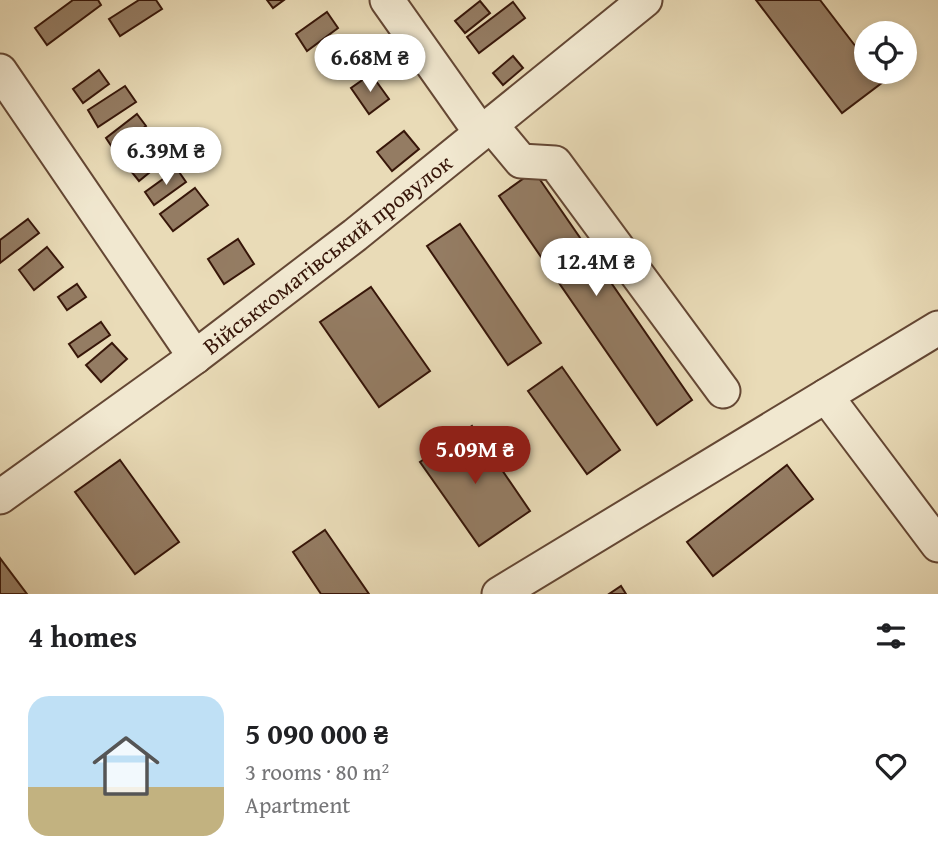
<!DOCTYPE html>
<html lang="en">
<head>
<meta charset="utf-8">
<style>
  body { margin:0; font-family:"Gentium Book Plus",serif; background:#f6f6f6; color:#202124; height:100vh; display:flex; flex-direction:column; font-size:26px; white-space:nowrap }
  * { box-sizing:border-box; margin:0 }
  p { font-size:23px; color:#757577 }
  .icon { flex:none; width:38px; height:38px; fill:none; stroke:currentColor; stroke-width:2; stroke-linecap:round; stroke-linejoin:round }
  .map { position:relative; height:594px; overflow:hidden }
  .panel { display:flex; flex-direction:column; background:#fff; flex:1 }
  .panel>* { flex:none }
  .buttons { position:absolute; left:854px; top:21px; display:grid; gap:14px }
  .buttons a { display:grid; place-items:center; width:63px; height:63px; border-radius:50%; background:#fff; box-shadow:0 4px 10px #0003; font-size:35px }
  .price { position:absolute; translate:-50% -60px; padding:0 16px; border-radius:24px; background:#fff; color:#222; font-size:23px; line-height:46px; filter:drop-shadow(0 2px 4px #0008) }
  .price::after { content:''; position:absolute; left:50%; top:42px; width:21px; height:16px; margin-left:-10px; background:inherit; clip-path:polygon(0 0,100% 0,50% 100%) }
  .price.active { background:#8f2418; color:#fff }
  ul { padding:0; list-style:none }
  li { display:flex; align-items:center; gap:21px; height:175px; padding:0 28px }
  li span { display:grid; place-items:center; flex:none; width:196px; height:140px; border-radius:21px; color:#555 }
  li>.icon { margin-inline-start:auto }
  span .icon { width:84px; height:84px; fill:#fffc; stroke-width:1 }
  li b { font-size:30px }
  h2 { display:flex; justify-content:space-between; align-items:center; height:84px; padding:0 28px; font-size:30px }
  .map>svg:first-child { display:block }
  .building { fill:#947c63; stroke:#371609; stroke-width:2 }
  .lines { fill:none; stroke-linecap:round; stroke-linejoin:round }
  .minor-casing { stroke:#644734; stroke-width:37 }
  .minor { stroke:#f1e8d0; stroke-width:33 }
  .labels { text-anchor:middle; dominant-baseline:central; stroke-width:5; stroke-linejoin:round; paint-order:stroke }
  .street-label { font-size:23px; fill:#371609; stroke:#f1e8d0 }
</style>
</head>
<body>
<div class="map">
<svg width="938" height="594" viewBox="0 0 938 594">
  <rect width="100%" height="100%" fill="#e9dbb7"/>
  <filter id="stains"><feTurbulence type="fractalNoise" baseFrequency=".00286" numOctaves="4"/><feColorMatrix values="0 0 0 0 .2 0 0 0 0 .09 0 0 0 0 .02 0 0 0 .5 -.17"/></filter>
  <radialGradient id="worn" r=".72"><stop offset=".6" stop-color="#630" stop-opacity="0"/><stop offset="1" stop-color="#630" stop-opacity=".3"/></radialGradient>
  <g class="building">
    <path d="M 73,0 L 98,0 L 101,5 L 47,45 L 35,28 Z"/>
    <path d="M 139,0 L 156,0 L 162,9 L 120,36 L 109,19 Z"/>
    <path d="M 267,0 L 284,0 L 273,8 Z"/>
    <path d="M 756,0 L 820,0 L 866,60 L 866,72 L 875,72 L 883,82 L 842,113 Z"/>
    <path d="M 480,1 L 490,13 L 465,33 L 455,21 Z"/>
    <path d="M 513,2 L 525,18 L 479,53 L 467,37 Z"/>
    <path d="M 327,12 L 338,28 L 307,51 L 296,34 Z"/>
    <path d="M 351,46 L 361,60 L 337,76 L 327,62 Z"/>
    <path d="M 513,56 L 523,68 L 503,85 L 493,73 Z"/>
    <path d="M 99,70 L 109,84 L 83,103 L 73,89 Z"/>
    <path d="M 371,74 L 389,99 L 369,114 L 351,88 Z"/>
    <path d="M 125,86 L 136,102 L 98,127 L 88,110 Z"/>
    <path d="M 137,114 L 146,126 L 114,150 L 106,138 Z"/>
    <path d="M 404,131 L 419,149 L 392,171 L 377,152 Z"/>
    <path d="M 148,147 L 161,163 L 139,181 L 126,165 Z"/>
    <path d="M 177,169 L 186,182 L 154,205 L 145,192 Z"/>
    <path d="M 534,171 L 692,400 L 657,425 L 499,196 Z"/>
    <path d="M 195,188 L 208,205 L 173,231 L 160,214 Z"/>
    <path d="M 28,219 L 39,233 L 0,263 L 0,240 Z"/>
    <path d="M 460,224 L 541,343 L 508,365 L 427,246 Z"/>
    <path d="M 238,239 L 254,264 L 224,284 L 208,259 Z"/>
    <path d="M 47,247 L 63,267 L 34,290 L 19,270 Z"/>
    <path d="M 77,284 L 86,297 L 67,310 L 58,297 Z"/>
    <path d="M 371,287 L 430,371 L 379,407 L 320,322 Z"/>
    <path d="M 101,322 L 110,335 L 78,357 L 69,344 Z"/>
    <path d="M 112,343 L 127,359 L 101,382 L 86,365 Z"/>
    <path d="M 562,367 L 620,450 L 587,474 L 528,391 Z"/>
    <path d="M 472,426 L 530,511 L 479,546 L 420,462 Z"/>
    <path d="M 120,460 L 179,542 L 135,574 L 75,492 Z"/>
    <path d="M 787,465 L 813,499 L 713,576 L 687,542 Z"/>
    <path d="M 325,530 L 369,594 L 321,594 L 293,552 Z"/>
    <path d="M 0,558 L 27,594 L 0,594 Z"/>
    <path d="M 621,586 L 626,594 L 609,594 Z"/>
  </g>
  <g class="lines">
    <g class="minor-casing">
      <g id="minor">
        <path d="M 387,0 L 481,133"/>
        <path d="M 0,71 L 195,357"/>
        <path d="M 491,125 L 521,161 L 555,163 L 723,391"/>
        <path d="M 826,396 L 938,545"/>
        <path d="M 0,497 L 195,357 L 355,235 L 645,0"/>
        <path d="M 499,594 L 938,328"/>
      </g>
    </g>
    <use href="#minor" class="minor"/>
  </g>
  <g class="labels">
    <g class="street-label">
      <text transform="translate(327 254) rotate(-38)">Військкоматівський провулок</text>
    </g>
  </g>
  <rect width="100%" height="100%" filter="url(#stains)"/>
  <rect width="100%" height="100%" fill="url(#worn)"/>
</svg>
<div class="buttons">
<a><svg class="icon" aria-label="locate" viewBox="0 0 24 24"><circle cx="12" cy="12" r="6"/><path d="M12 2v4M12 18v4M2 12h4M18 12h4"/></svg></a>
</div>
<b class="price" style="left:370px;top:94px">6.68M ₴</b>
<b class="price" style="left:166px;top:187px">6.39M ₴</b>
<b class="price" style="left:596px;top:298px">12.4M ₴</b>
<b class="price active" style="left:475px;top:486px">5.09M ₴</b>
</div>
<section class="panel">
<h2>4 homes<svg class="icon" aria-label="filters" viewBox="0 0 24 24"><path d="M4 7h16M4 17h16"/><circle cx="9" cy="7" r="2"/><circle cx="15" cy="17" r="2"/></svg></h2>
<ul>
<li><span style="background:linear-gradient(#bfe0f5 65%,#c2b280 0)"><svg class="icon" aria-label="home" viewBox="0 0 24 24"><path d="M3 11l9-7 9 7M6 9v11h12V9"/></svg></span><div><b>5 090 000 ₴</b><p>3 rooms · 80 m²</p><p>Apartment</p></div><svg class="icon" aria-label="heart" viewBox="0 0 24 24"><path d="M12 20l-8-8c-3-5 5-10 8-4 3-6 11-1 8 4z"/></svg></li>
</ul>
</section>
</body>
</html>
